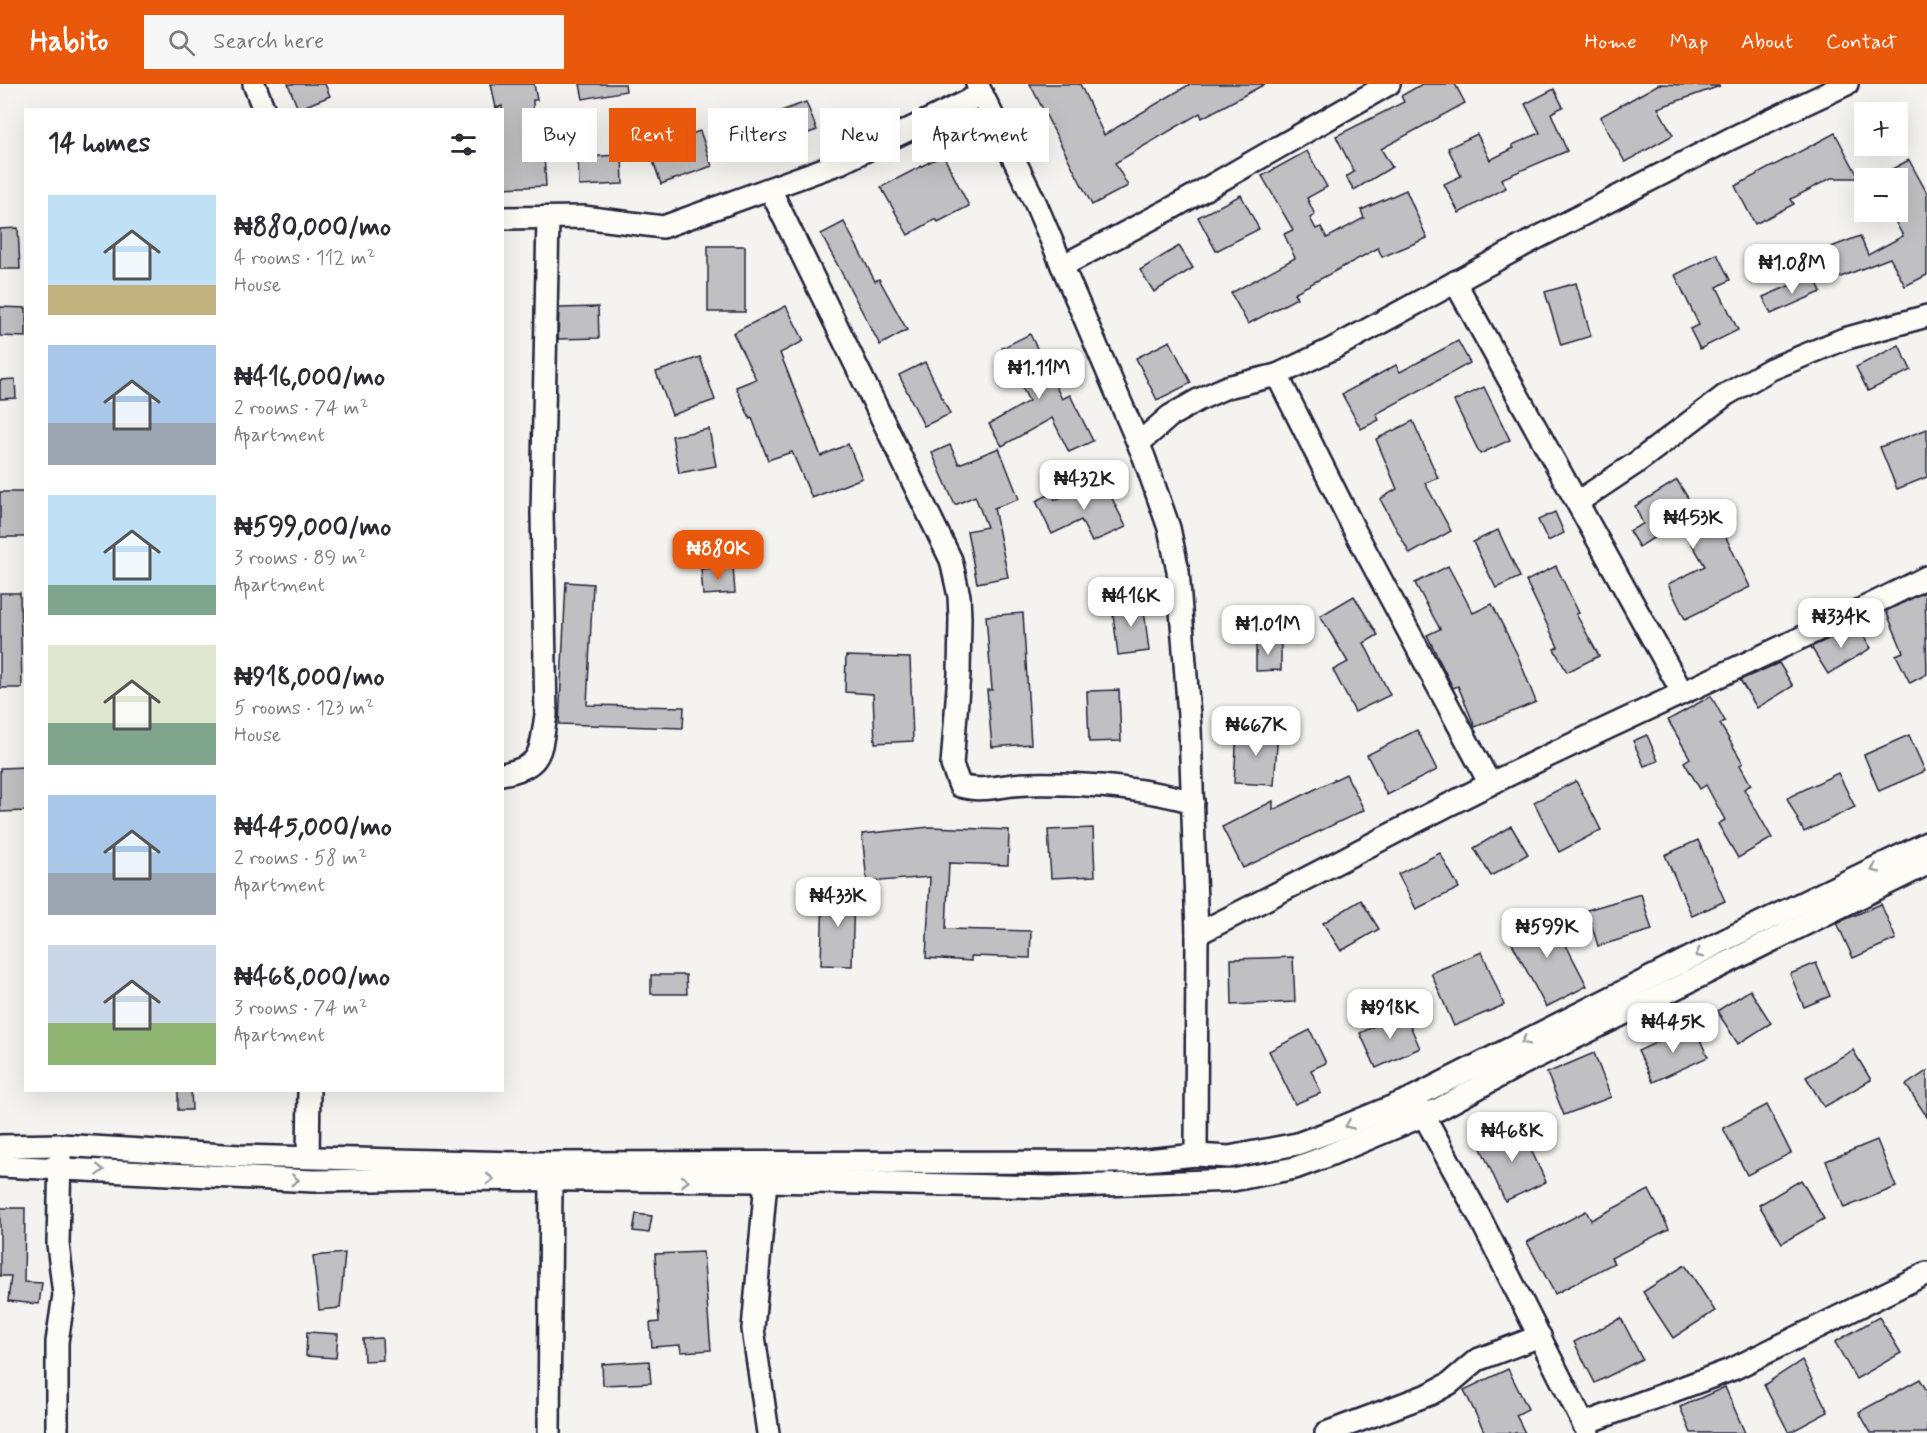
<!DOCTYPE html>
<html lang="en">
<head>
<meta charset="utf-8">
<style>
  body { margin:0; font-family:Mynerve,sans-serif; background:#f7f7f7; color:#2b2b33; height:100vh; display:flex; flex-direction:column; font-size:22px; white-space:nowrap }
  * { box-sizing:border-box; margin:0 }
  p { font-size:20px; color:#7c7c81 }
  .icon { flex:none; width:33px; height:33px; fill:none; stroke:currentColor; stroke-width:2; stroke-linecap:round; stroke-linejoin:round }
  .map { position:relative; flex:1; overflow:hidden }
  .drawer { position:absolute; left:24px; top:24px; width:480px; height:984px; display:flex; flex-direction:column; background:#fff; border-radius:0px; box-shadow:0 6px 24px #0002 }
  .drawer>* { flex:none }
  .hud { position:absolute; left:522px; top:24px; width:570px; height:54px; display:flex; gap:12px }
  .buttons { position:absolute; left:1854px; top:18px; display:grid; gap:12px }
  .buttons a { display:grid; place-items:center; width:54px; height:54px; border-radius:0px; background:#fff; box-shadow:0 6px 24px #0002; font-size:30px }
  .price { position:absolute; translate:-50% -51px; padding:0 14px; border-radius:12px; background:#fff; color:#222; font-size:20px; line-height:39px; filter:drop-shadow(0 2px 3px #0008) }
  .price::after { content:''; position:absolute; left:50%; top:36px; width:18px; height:14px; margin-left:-9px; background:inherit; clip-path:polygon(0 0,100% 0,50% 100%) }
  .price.current { background:#ea580c; color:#fff }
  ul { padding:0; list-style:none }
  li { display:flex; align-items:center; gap:18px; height:150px; padding:0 24px }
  li span { display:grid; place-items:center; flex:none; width:168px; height:120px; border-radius:0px; color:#555 }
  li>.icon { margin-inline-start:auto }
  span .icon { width:72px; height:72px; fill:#fffc; stroke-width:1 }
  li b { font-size:26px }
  h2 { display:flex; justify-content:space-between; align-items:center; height:72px; padding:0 24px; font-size:26px }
  .tag { padding:0 21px; border-radius:0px; background:#fff; box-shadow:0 6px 24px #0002; font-size:21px; line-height:54px }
  .tag.current { background:#ea580c; color:#fff }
  header { display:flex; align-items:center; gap:36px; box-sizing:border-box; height:84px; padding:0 30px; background:#ea580c; color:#fff }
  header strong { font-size:28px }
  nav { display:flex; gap:33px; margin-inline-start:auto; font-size:21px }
  .search { width:420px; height:54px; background:#f7f7f7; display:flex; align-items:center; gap:15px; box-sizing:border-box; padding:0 21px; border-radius:0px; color:#7c7c81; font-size:22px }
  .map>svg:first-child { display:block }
  .building { fill:#c0bfc2; stroke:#22223b; stroke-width:1.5 }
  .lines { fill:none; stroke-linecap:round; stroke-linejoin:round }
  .minor-casing { stroke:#22223b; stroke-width:26 }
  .minor { stroke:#fdfcf7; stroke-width:21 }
  .oneway { stroke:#9a9aa2 }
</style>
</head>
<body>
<header>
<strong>Habito</strong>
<div class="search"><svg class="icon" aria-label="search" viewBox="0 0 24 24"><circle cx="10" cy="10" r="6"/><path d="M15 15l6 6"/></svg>Search here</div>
<nav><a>Home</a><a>Map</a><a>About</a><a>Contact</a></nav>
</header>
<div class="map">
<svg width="1927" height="1349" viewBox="0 0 1927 1349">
  <rect width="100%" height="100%" fill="#f4f3ef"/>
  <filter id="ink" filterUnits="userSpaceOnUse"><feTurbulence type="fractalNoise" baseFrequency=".0167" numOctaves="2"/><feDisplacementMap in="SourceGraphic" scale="12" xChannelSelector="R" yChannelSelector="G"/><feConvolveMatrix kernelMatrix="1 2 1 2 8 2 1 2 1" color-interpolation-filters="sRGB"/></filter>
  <g filter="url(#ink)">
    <g class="building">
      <path d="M 288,0 L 325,0 L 330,12 L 298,25 Z"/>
      <path d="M 491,0 L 534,0 L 537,16 L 533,16 L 535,71 L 544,71 L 546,102 L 502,104 L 502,22 L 496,24 Z"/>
      <path d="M 580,0 L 625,0 L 626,7 L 583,15 Z"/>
      <path d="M 1030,0 L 1080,0 L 1104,51 L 1190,0 L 1265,0 L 1202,34 L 1200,29 L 1115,79 L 1128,102 L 1092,121 Z"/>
      <path d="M 1422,0 L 1455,0 L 1465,19 L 1381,65 L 1392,83 L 1354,106 L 1346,93 L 1354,88 L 1336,52 L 1404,18 L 1401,12 Z"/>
      <path d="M 1659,0 L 1720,2 L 1658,24 L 1673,51 L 1625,78 L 1600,33 Z"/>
      <path d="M 1554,5 L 1563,23 L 1551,29 L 1567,67 L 1501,95 L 1506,104 L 1459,129 L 1444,100 L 1461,92 L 1448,64 L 1477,50 L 1490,76 L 1514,64 L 1512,61 L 1540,49 L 1525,20 Z"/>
      <path d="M 806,18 L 817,46 L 769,63 L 759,35 Z"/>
      <path d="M 700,47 L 712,82 L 661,100 L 649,65 Z"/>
      <path d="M 1835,49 L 1859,94 L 1831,94 L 1791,115 L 1794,120 L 1755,140 L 1735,102 Z"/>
      <path d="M 1307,67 L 1327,103 L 1307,114 L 1315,131 L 1310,134 L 1316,145 L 1321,143 L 1327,154 L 1364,134 L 1361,126 L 1406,106 L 1427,154 L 1382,173 L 1378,164 L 1294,209 L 1297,214 L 1248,240 L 1231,209 L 1295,174 L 1284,150 L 1293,146 L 1262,92 Z"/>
      <path d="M 622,71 L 623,100 L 579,102 L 578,73 Z"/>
      <path d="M 943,71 L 969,122 L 938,138 L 936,135 L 908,151 L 881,103 Z"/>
      <path d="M 1909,76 L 1927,109 L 1927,191 L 1905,202 L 1890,174 L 1825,199 L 1813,170 L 1860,152 L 1868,171 L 1903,152 L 1890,128 L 1898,128 L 1898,94 L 1875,94 Z"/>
      <path d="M 1241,111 L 1259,145 L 1216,167 L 1198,133 Z"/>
      <path d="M 844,138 L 875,197 L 879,195 L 907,246 L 880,261 L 821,150 Z"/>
      <path d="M 18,144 L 20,185 L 0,185 L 0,145 Z"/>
      <rect x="708" y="162" width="37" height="66"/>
      <path d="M 1179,162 L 1193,184 L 1154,208 L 1140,186 Z"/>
      <path d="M 1717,170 L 1730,196 L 1717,203 L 1738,246 L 1700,265 L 1690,245 L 1699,241 L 1675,191 Z"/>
      <path d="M 1814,191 L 1821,208 L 1771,230 L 1763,213 Z"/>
      <path d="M 1576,199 L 1591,252 L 1561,261 L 1545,208 Z"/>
      <path d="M 786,222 L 804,257 L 780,269 L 821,372 L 848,360 L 862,394 L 812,414 L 792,368 L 768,376 L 752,334 L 750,335 L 736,303 L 756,295 L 733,249 Z"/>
      <path d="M 0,223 L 26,224 L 26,253 L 0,252 Z"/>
      <path d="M 598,223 L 599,254 L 558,255 L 559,224 Z"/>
      <path d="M 1030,250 L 1062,315 L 1070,311 L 1093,357 L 1069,368 L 1052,334 L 1002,362 L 989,340 L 1029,317 L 1002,264 Z"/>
      <path d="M 1170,257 L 1191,299 L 1157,316 L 1136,274 Z"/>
      <path d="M 1458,257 L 1470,279 L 1376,330 L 1379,336 L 1361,345 L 1342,310 L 1396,281 L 1400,288 Z"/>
      <path d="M 1899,261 L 1911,286 L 1868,307 L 1856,283 Z"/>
      <path d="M 700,273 L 715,316 L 672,331 L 656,288 Z"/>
      <path d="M 925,278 L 950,330 L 924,342 L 899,291 Z"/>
      <path d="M 15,295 L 16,314 L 0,315 L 0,296 Z"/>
      <path d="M 1484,303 L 1510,356 L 1480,370 L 1454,317 Z"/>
      <path d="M 1413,337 L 1438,394 L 1425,399 L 1451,447 L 1410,470 L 1380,415 L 1397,405 L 1376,355 Z"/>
      <path d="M 709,345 L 716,382 L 679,389 L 672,352 Z"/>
      <path d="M 1927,345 L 1927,393 L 1897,405 L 1880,363 Z"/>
      <path d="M 950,361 L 959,380 L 999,364 L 1019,415 L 994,424 L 1008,493 L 977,499 L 967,447 L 987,443 L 975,412 L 955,421 L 932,369 Z"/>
      <path d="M 1102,394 L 1126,443 L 1092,458 L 1081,436 L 1052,450 L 1036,417 L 1052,409 L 1055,416 Z"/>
      <path d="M 1677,396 L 1705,442 L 1717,435 L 1750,503 L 1685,535 L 1668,500 L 1705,482 L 1679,438 L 1639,463 L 1629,447 L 1643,440 L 1635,422 Z"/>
      <rect x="0" y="408" width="26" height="45"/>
      <path d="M 1555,428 L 1564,449 L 1548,457 L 1538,436 Z"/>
      <path d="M 1498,446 L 1520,493 L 1496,504 L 1473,458 Z"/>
      <path d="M 733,482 L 735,509 L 703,511 L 701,485 Z"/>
      <path d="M 1448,482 L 1473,529 L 1492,520 L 1518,572 L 1536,618 L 1475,643 L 1458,602 L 1453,604 L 1427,551 L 1440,545 L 1415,499 Z"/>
      <path d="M 1556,482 L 1579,529 L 1576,530 L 1599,572 L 1567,588 L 1554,565 L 1558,563 L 1526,497 Z"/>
      <path d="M 566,498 L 593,500 L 587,621 L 684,623 L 683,644 L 559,640 Z"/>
      <path d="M 1925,508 L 1927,590 L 1910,599 L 1896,571 L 1903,568 L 1886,527 Z"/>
      <path d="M 0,509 L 20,509 L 22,604 L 0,604 Z"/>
      <path d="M 1354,512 L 1378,551 L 1364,559 L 1390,611 L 1355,628 L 1333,586 L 1348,578 L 1320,532 Z"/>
      <path d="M 1143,518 L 1149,567 L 1118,571 L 1112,522 Z"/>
      <path d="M 1023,529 L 1031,660 L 992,663 L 987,606 L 992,606 L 986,532 Z"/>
      <path d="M 1857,541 L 1871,564 L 1828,590 L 1811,563 Z"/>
      <path d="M 1256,557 L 1281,557 L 1281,586 L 1256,587 Z"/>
      <path d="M 846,572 L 910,574 L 913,657 L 875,659 L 873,610 L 845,608 Z"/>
      <path d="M 1779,579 L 1793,602 L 1757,624 L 1740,596 Z"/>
      <path d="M 1119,606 L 1121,657 L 1089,658 L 1087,607 Z"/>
      <path d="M 1711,612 L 1725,637 L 1720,640 L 1743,679 L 1740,681 L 1751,701 L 1744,705 L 1772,754 L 1738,774 L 1718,740 L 1725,736 L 1706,701 L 1700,705 L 1684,678 L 1690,674 L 1668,636 Z"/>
      <path d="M 1237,646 L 1278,648 L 1274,701 L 1234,699 Z"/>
      <path d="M 1417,646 L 1437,686 L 1387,711 L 1367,671 Z"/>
      <path d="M 1647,651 L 1658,677 L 1644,682 L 1633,657 Z"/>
      <path d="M 1909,651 L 1925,687 L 1879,707 L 1864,671 Z"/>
      <path d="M 26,683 L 26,727 L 0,728 L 0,684 Z"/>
      <path d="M 1838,689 L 1855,723 L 1804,748 L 1787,714 Z"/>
      <path d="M 1346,690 L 1364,726 L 1243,784 L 1222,743 L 1273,717 L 1273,726 Z"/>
      <path d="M 1576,697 L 1601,746 L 1559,768 L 1534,718 Z"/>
      <path d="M 1511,742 L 1528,770 L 1491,792 L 1474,764 Z"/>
      <path d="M 930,743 L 1009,746 L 1008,781 L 949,779 L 946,845 L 1031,847 L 1030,874 L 971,872 L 971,877 L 926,874 L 930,793 L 867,798 L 862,750 Z"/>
      <path d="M 1093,744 L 1095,792 L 1051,794 L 1048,746 Z"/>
      <path d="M 1698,756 L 1725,817 L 1692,832 L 1665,771 Z"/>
      <path d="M 1440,769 L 1459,804 L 1416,825 L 1398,790 Z"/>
      <path d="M 823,807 L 854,808 L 852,882 L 821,881 Z"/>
      <path d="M 1641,810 L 1652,846 L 1598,862 L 1587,826 Z"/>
      <path d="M 1361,816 L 1379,845 L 1341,867 L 1323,839 Z"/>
      <path d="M 1881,820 L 1896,855 L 1853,874 L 1837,839 Z"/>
      <path d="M 1548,826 L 1587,902 L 1546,923 L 1506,848 Z"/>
      <path d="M 1482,868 L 1504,921 L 1454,942 L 1431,889 Z"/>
      <path d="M 1293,873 L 1295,918 L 1232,921 L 1231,875 Z"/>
      <path d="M 1816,879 L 1830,912 L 1804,923 L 1790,890 Z"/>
      <path d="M 651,891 L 686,891 L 687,910 L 651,910 Z"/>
      <path d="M 1750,906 L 1771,939 L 1738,960 L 1717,927 Z"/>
      <path d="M 1404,928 L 1420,964 L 1376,984 L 1360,949 Z"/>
      <path d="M 1693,941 L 1708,973 L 1653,998 L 1638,967 Z"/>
      <path d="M 1310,946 L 1326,979 L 1311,986 L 1321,1009 L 1295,1020 L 1269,967 Z"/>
      <path d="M 1853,966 L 1871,996 L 1824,1023 L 1806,993 Z"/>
      <path d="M 1594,969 L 1611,1013 L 1564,1031 L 1547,989 Z"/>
      <path d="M 1927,987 L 1927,1033 L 1906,1001 Z"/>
      <path d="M 178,1006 L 191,1006 L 192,1026 L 178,1026 Z"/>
      <path d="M 1767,1021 L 1791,1069 L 1747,1091 L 1723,1044 Z"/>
      <path d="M 1520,1042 L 1546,1098 L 1505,1117 L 1479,1060 Z"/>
      <path d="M 1877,1056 L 1896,1103 L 1844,1124 L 1826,1077 Z"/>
      <path d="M 1801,1096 L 1824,1135 L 1782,1159 L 1759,1121 Z"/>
      <path d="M 1649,1106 L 1669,1145 L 1611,1174 L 1614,1179 L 1555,1210 L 1527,1158 L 1586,1127 L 1591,1136 Z"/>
      <path d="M 0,1124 L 25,1124 L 24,1198 L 42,1199 L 39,1220 L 8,1217 L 11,1192 L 0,1192 Z"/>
      <path d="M 636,1130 L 652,1132 L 649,1149 L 633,1147 Z"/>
      <path d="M 703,1168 L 711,1266 L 681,1268 L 680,1261 L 652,1263 L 650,1239 L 659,1238 L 655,1170 Z"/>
      <path d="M 345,1169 L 340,1224 L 319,1226 L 313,1172 Z"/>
      <path d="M 1685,1181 L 1715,1227 L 1673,1254 L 1643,1208 Z"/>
      <path d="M 1879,1233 L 1901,1269 L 1856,1295 L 1835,1258 Z"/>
      <path d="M 1621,1234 L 1642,1275 L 1595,1299 L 1574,1258 Z"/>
      <path d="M 307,1248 L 338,1250 L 336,1274 L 306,1272 Z"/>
      <path d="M 382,1254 L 383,1276 L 364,1277 L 363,1255 Z"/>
      <path d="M 1802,1276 L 1828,1328 L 1789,1349 L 1764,1301 Z"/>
      <path d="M 649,1277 L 651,1299 L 603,1301 L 602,1280 Z"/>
      <path d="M 1508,1285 L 1528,1325 L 1516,1331 L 1525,1349 L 1485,1349 L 1464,1306 Z"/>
      <path d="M 1920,1295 L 1927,1307 L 1927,1349 L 1871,1349 L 1859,1328 Z"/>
      <path d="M 1725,1303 L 1745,1349 L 1691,1349 L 1680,1323 Z"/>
    </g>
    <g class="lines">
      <g class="minor-casing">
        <g id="minor">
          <path d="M 254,0 L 264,26"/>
          <path d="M 977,0 L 1035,118 L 1144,373 L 1169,444 L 1178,487 L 1190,645 L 1197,850 L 1196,1071"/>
          <path d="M 770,105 L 951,476 L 959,512 L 960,534 L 959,590 L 952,681 L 960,702 C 983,709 1005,700 1028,700 C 1085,699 1139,703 1193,718"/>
          <path d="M 502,134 L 583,133 L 663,143 L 840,79 L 982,10"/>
          <path d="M 1062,182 L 1174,123 L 1389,0"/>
          <path d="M 1455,198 L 1682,608"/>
          <path d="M 1277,291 L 1356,449 L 1490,700"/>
          <path d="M 1139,359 L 1170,332 L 1198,316 L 1227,303 L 1277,291 L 1332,265 L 1533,156 L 1732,54 L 1847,0"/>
          <path d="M 1579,417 L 1636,379 L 1727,310 L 1771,285 L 1844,255 L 1927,232"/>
          <path d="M 502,690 C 543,683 540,668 546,631 L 542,429 L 548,134"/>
          <path d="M 1197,850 C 1296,801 1393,748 1492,699 C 1636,628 1784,565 1927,493"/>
          <path d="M 1417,1019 L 1479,1132 L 1588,1349"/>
          <path d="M 0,1062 L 60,1061 L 240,1072 L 520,1079 L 1127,1078 L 1196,1071 L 1229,1073 L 1297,1060 L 1335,1046 L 1408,1016 L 1731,853 L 1927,759"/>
          <path d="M 308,1073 L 309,1006"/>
          <path d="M 0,1082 L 314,1097 L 435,1095 L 766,1097 L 1052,1103 L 1233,1096 L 1295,1084 L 1322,1074 L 1439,1025 L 1516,983 L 1927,780"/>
          <path d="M 766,1097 L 753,1245 L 768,1349"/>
          <path d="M 1583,1340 L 1733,1285 L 1927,1189"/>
          <path d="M 57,1349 L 57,1258 L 64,1211 L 58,1160 L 60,1072"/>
          <path d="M 549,1349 L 551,1096"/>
          <path d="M 1326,1349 L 1430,1310 L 1450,1299 L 1477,1276 L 1540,1252"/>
        </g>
      </g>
      <use href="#minor" class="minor"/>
    </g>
    <defs><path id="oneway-chevron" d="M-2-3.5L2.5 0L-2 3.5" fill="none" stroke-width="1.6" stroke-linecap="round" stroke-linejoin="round" transform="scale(1.5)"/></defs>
    <g class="oneway">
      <use href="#oneway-chevron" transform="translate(1875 785) rotate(154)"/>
      <use href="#oneway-chevron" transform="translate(1699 870) rotate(153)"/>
      <use href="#oneway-chevron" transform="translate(1525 957) rotate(154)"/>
      <use href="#oneway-chevron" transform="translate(1349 1041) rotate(157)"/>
      <use href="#oneway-chevron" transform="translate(100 1086) rotate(2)"/>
      <use href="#oneway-chevron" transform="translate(490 1095) rotate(1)"/>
      <use href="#oneway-chevron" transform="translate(295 1096) rotate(4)"/>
      <use href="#oneway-chevron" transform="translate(685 1097)"/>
    </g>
  </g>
</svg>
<div class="buttons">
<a>+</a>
<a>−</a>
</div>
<b class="price" style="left:1792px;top:211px">₦1.08M</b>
<b class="price" style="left:1039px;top:316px">₦1.11M</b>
<b class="price" style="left:1084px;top:427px">₦432K</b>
<b class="price" style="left:1693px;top:466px">₦453K</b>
<b class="price current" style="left:718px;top:497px">₦880K</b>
<b class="price" style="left:1131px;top:544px">₦416K</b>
<b class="price" style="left:1841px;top:565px">₦334K</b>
<b class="price" style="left:1268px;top:572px">₦1.01M</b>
<b class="price" style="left:1256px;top:673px">₦667K</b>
<b class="price" style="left:838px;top:844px">₦433K</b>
<b class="price" style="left:1547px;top:875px">₦599K</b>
<b class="price" style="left:1390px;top:956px">₦918K</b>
<b class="price" style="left:1673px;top:970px">₦445K</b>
<b class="price" style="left:1512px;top:1079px">₦468K</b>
<div class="hud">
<a class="tag">Buy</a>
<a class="tag current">Rent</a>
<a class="tag">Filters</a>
<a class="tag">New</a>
<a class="tag">Apartment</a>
</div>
<section class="drawer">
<h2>14 homes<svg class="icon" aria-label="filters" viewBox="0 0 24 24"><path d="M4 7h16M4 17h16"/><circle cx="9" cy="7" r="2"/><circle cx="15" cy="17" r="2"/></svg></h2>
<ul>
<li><span style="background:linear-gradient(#bfe0f5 75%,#c2b280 0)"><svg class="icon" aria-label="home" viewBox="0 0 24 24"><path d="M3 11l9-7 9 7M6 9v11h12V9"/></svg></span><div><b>₦880,000/mo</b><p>4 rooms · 112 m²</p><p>House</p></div></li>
<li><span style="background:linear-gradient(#a9c7e8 65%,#9aa5b1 0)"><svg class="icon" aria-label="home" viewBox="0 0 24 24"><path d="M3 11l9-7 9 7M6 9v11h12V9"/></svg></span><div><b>₦416,000/mo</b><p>2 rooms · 74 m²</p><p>Apartment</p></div></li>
<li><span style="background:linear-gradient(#bfe0f5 75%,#7fa58c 0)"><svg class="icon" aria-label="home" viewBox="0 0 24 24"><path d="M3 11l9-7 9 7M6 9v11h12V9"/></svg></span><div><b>₦599,000/mo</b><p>3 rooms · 89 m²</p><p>Apartment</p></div></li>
<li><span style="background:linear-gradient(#dfe7d0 65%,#7fa58c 0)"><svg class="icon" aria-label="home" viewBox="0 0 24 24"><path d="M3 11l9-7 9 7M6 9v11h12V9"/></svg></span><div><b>₦918,000/mo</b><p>5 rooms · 123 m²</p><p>House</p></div></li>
<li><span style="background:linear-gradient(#a9c7e8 65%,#9aa5b1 0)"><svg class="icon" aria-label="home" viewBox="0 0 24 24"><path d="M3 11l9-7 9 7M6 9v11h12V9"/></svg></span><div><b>₦445,000/mo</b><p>2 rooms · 58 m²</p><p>Apartment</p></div></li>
<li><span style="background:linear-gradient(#c9d6e8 65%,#8fb573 0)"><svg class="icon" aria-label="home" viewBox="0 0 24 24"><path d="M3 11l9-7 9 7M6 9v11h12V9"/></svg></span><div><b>₦468,000/mo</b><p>3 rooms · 74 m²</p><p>Apartment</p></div></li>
</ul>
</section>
</div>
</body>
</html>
